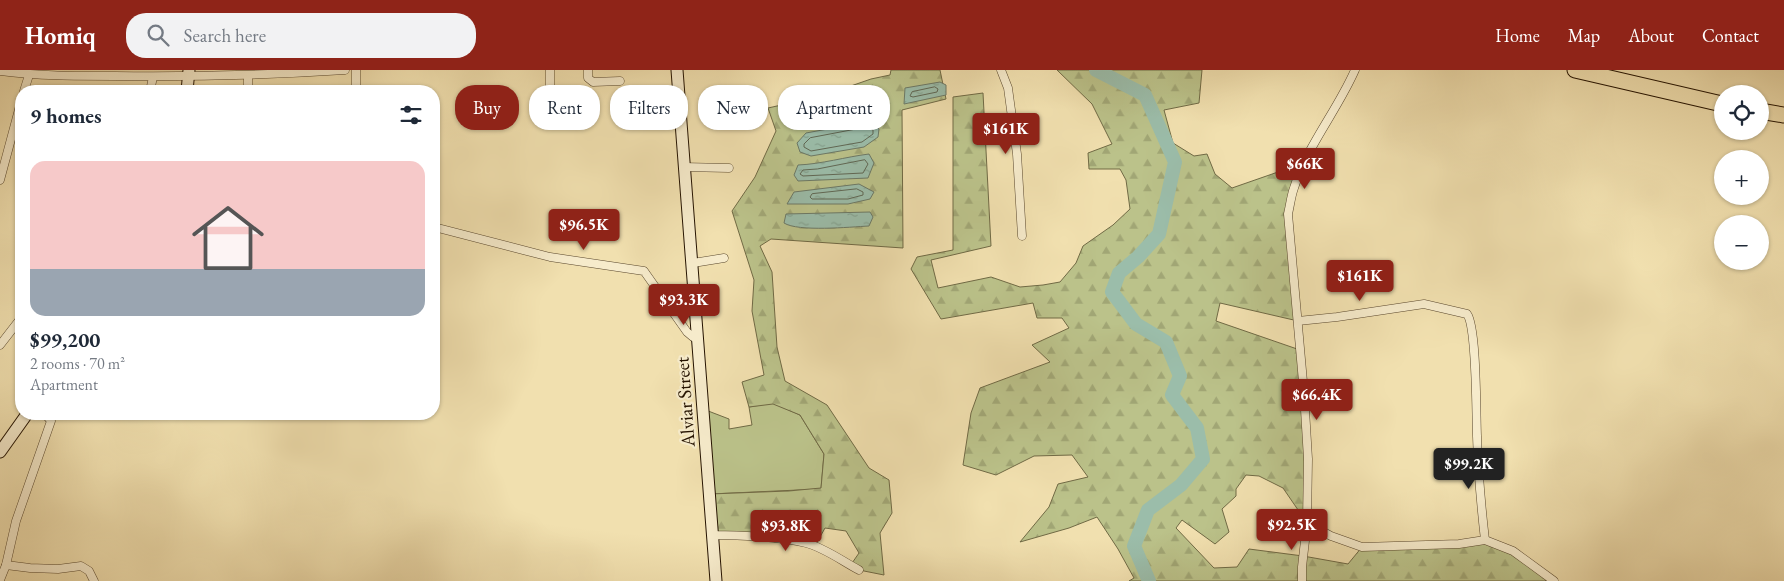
<!DOCTYPE html>
<html lang="en">
<head>
<meta charset="utf-8">
<style>
  body { margin:0; font-family:"EB Garamond",serif; background:#f2f2f3; color:#1f2937; height:100vh; display:flex; flex-direction:column; font-size:19px; white-space:nowrap }
  * { box-sizing:border-box; margin:0 }
  p { font-size:16px; color:#747a83 }
  .icon { flex:none; width:28px; height:28px; fill:none; stroke:currentColor; stroke-width:2; stroke-linecap:round; stroke-linejoin:round }
  .map { position:relative; flex:1; overflow:hidden }
  .panel { position:absolute; left:15px; top:15px; width:425px; height:335px; display:flex; flex-direction:column; background:#fff; border-radius:20px; box-shadow:0 1px 4px #0004 }
  .panel>* { flex:none }
  .guide { position:absolute; left:455px; top:15px; width:475px; height:45px; display:flex; gap:10px }
  .fabs { position:absolute; left:1714px; top:15px; display:grid; gap:10px }
  .fabs a { display:grid; place-items:center; width:55px; height:55px; border-radius:50%; background:#fff; box-shadow:0 1px 4px #0004; font-size:25px }
  .price { position:absolute; translate:-50% -42px; padding:0 11px; border-radius:5px; background:#8f2418; color:#fff; font-size:16px; line-height:32px; filter:drop-shadow(0 1px 2px #0008) }
  .price::after { content:''; position:absolute; left:50%; top:30px; width:15px; height:11px; margin-left:-8px; background:inherit; clip-path:polygon(0 0,100% 0,50% 100%) }
  .price.selected { background:#222; color:#fff }
  ul { padding:0; list-style:none }
  li { display:grid; align-content:center; gap:10px; height:265px; padding:0 15px }
  li+li { border-top:1px solid #e0e1e3 }
  li span { display:grid; place-items:center; height:155px; border-radius:15px; color:#555 }
  li>.icon { margin-inline-start:auto }
  span .icon { width:90px; height:90px; fill:#fffc; stroke-width:1 }
  li b { font-size:21px }
  h2 { display:flex; justify-content:space-between; align-items:center; height:60px; padding:0 15px; font-size:21px }
  .pill { padding:0 18px; border-radius:20px; background:#fff; box-shadow:0 1px 4px #0004; font-size:18px; line-height:45px }
  .pill.selected { background:#8f2418; color:#fff }
  header { display:flex; align-items:center; gap:30px; box-sizing:border-box; height:70px; padding:0 25px; background:#8f2418; color:#fff }
  header strong { font-size:24px }
  nav { display:flex; gap:28px; margin-inline-start:auto; font-size:18px }
  .search { width:350px; height:45px; background:#f2f2f3; display:flex; align-items:center; gap:12px; box-sizing:border-box; padding:0 18px; border-radius:20px; color:#747a83; font-size:19px }
  .map>svg:first-child { display:block }
  .green { fill:#bbc28a; stroke:#706a45 }
  .forest { fill:url(#forest-firs); stroke:#706a45 }
  .water { fill:url(#water-ripples); stroke:#6c7966 }
  .lines { fill:none; stroke-linecap:round; stroke-linejoin:round }
  .shore { stroke:#606855; stroke-width:1 }
  .river { stroke:#9bbdaa; stroke-width:14 }
  .street-casing { stroke:#58462c; stroke-width:9 }
  .secondary-casing { stroke:#251300; stroke-width:13 }
  .highway-casing { stroke:#251300; stroke-width:17 }
  .street { stroke:#f6ebcb; stroke-width:8 }
  .secondary { stroke:#f6ebcb; stroke-width:11 }
  .highway { stroke:#f1e0af; stroke-width:15 }
  .labels { text-anchor:middle; dominant-baseline:central; stroke-width:4.5; stroke-linejoin:round; paint-order:stroke }
  .street-label { font-size:19px; fill:#251300; stroke:#f6ebcb }
</style>
</head>
<body>
<header>
<strong>Homiq</strong>
<div class="search"><svg class="icon" aria-label="search" viewBox="0 0 24 24"><circle cx="10" cy="10" r="6"/><path d="M15 15l6 6"/></svg>Search here</div>
<nav><a>Home</a><a>Map</a><a>About</a><a>Contact</a></nav>
</header>
<div class="map">
<svg width="1784" height="511" viewBox="0 0 1784 511">
  <defs>
    <pattern id="forest-firs" width="22" height="20" patternUnits="userSpaceOnUse" patternTransform="scale(1.25)"><rect width="22" height="20" fill="#bbc28a"/><path d="M5 1l3.5 6h-7zM16 11l3.5 6h-7z" fill="#a1a675"/></pattern>
    <pattern id="water-ripples" width="26" height="14" patternUnits="userSpaceOnUse" patternTransform="scale(1.25)"><rect width="26" height="14" fill="#9bbdaa"/><path d="M2 4q2-2 4 0t4 0M15 11q2-2 4 0t4 0" fill="none" stroke="#85a290"/></pattern>
  </defs>
  <rect width="100%" height="100%" fill="#f1e0af"/>
  <filter id="stains"><feTurbulence type="fractalNoise" baseFrequency=".004" numOctaves="4"/><feColorMatrix values="0 0 0 0 .2 0 0 0 0 .09 0 0 0 0 .02 0 0 0 .5 -.17"/></filter>
  <radialGradient id="worn" r=".72"><stop offset=".6" stop-color="#630" stop-opacity="0"/><stop offset="1" stop-color="#630" stop-opacity=".3"/></radialGradient>
  <path class="green" d="M 773,333 L 800,345 L 824,384 L 821,419 L 710,424 L 703,339 L 729,349 L 729,359 L 752,355 L 749,337 Z"/>
  <g class="forest">
    <path d="M 891,0 L 940,0 L 946,29 L 902,40 L 903,178 L 771,169 L 760,176 L 772,202 L 777,277 L 785,311 L 827,335 L 869,398 L 889,410 L 892,443 L 880,463 L 884,505 L 859,500 L 850,496 L 859,483 L 846,461 L 825,458 L 815,476 L 713,465 L 710,424 L 788,421 L 821,418 L 824,384 L 800,345 L 773,334 L 749,337 L 742,312 L 764,305 L 752,241 L 754,210 L 732,141 L 755,107 L 776,61 L 768,38 L 822,26 L 871,9 L 890,5 Z"/>
    <path d="M 1057,0 L 1202,0 L 1199,33 L 1164,40 L 1173,73 L 1194,86 L 1207,84 L 1215,104 L 1232,118 L 1278,102 L 1299,104 L 1288,144 L 1298,251 L 1220,233 L 1216,251 L 1300,280 L 1307,453 L 1283,418 L 1259,406 L 1246,405 L 1236,419 L 1236,426 L 1222,439 L 1229,462 L 1215,474 L 1182,450 L 1176,458 L 1214,498 L 1237,497 L 1249,479 L 1303,486 L 1348,494 L 1362,477 L 1489,472 L 1513,481 L 1549,507 L 1545,511 L 1129,511 L 1134,508 L 1118,479 L 1097,447 L 1069,458 L 1020,472 L 1049,437 L 1058,414 L 1088,407 L 1072,385 L 1034,386 L 996,405 L 963,395 L 971,343 L 980,318 L 1050,292 L 1032,275 L 1069,258 L 1062,248 L 1037,248 L 1033,233 L 941,249 L 911,199 L 917,187 L 953,180 L 953,27 L 983,23 L 991,176 L 931,190 L 938,218 L 991,207 L 1020,217 L 1043,215 L 1060,212 L 1076,193 L 1083,176 L 1113,155 L 1130,139 L 1126,110 L 1120,99 L 1089,99 L 1088,83 L 1112,74 L 1092,34 Z"/>
  </g>
  <g class="water">
    <path d="M 940,12 L 946,15 L 946,25 L 904,34 L 905,18 Z"/>
    <path d="M 852,29 L 865,31 L 870,42 L 829,52 L 828,40 L 832,33 Z"/>
    <path d="M 871,51 L 879,59 L 878,67 L 864,77 L 811,86 L 800,82 L 797,73 L 806,63 Z"/>
    <path d="M 869,84 L 874,93 L 868,108 L 798,111 L 794,105 L 798,95 C 822,94 845,87 869,84 Z"/>
    <path d="M 859,114 L 874,122 L 870,129 L 848,134 L 787,134 L 794,122 Z"/>
    <path d="M 870,142 L 873,147 L 869,156 C 850,157 798,162 784,153 L 786,144 Z"/>
  </g>
  <g class="lines">
    <g class="shore">
      <path d="M 935,17 L 938,19 L 937,22 L 913,27 L 910,26 L 912,22 Z"/>
      <path d="M 852,34 L 859,35 L 860,39 L 836,45 L 833,44 L 833,41 L 835,37 Z"/>
      <path d="M 868,57 L 873,60 L 873,64 L 862,72 L 811,81 L 804,77 L 804,74 L 810,68 Z"/>
      <path d="M 865,90 L 868,94 L 863,103 L 803,106 L 800,104 L 803,100 L 817,99 Z"/>
      <path d="M 857,119 L 863,122 L 863,125 L 848,129 L 812,129 L 810,127 L 812,124 Z"/>
    </g>
    <path class="river" d="M 1096,0 L 1145,25 L 1175,92 L 1159,164 L 1138,187 L 1119,203 L 1112,222 L 1136,254 L 1166,272 L 1180,306 L 1172,325 L 1197,358 L 1203,389 L 1181,415 L 1148,440 L 1134,476 L 1149,511"/>
    <g class="street-casing">
      <g id="street">
        <path d="M 356,0 L 356,21"/>
        <path d="M 588,0 L 588,8 L 593,12 L 620,11"/>
        <path d="M 1001,0 L 1008,18 L 1017,84 L 1022,166"/>
        <path d="M 0,1 C 38,6 76,6 115,6 C 192,7 268,5 345,0"/>
        <path d="M 248,6 L 248,21"/>
        <path d="M 24,21 L 29,5"/>
        <path d="M 150,21 L 153,7"/>
        <path d="M 546,44 L 550,33 L 550,0"/>
        <path d="M 683,97 L 729,98"/>
        <path d="M 0,110 L 21,32"/>
        <path d="M 434,157 L 550,187 L 644,201 L 687,262 L 693,267 L 698,269"/>
        <path d="M 693,193 L 724,188"/>
        <path d="M 1298,251 L 1337,247 L 1424,234 L 1467,244 C 1477,257 1476,345 1477,366 C 1478,401 1481,435 1485,470 L 1459,474 L 1362,477 L 1331,466 L 1307,453"/>
        <path d="M 0,275 L 21,248"/>
        <path d="M 713,465 C 744,466 777,466 806,473 C 825,478 842,491 859,500"/>
        <path d="M 1485,470 L 1513,481 L 1554,511"/>
        <path d="M 6,495 L 30,498 L 58,499 L 81,496 L 89,501 L 94,511"/>
        <path d="M 0,510 L 6,495 L 16,451 L 51,351 L 45,344"/>
        <path d="M 1302,511 L 1302,497 L 1307,453 L 1308,389 L 1304,323 L 1288,144 C 1290,136 1291,126 1294,118 C 1307,76 1337,41 1355,0"/>
      </g>
    </g>
    <g class="secondary-casing">
      <g id="secondary">
        <path d="M 677,0 L 716,511"/>
        <path d="M 187,21 L 189,0"/>
        <path d="M 0,382 L 27,344"/>
      </g>
    </g>
    <g class="highway-casing">
      <g id="highway">
        <path d="M 1575,0 L 1722,34"/>
        <path d="M 1760,41 L 1784,45"/>
      </g>
    </g>
    <use href="#street" class="street"/>
    <use href="#secondary" class="secondary"/>
    <use href="#highway" class="highway"/>
  </g>
  <g class="labels">
    <g class="street-label">
      <text transform="translate(685 332) rotate(-94)">Alviar Street</text>
    </g>
  </g>
  <rect width="100%" height="100%" filter="url(#stains)"/>
  <rect width="100%" height="100%" fill="url(#worn)"/>
</svg>
<div class="fabs">
<a><svg class="icon" aria-label="locate" viewBox="0 0 24 24"><circle cx="12" cy="12" r="6"/><path d="M12 2v4M12 18v4M2 12h4M18 12h4"/></svg></a>
<a>+</a>
<a>−</a>
</div>
<b class="price" style="left:1006px;top:85px">$161K</b>
<b class="price" style="left:1305px;top:120px">$66K</b>
<b class="price" style="left:584px;top:181px">$96.5K</b>
<b class="price" style="left:1360px;top:232px">$161K</b>
<b class="price" style="left:684px;top:256px">$93.3K</b>
<b class="price" style="left:1317px;top:351px">$66.4K</b>
<b class="price selected" style="left:1469px;top:420px">$99.2K</b>
<b class="price" style="left:1292px;top:481px">$92.5K</b>
<b class="price" style="left:786px;top:482px">$93.8K</b>
<div class="guide">
<a class="pill selected">Buy</a>
<a class="pill">Rent</a>
<a class="pill">Filters</a>
<a class="pill">New</a>
<a class="pill">Apartment</a>
</div>
<section class="panel">
<h2>9 homes<svg class="icon" aria-label="filters" viewBox="0 0 24 24"><path d="M4 7h16M4 17h16"/><circle cx="9" cy="7" r="2"/><circle cx="15" cy="17" r="2"/></svg></h2>
<ul>
<li><span style="background:linear-gradient(#f6c9c9 70%,#9aa5b1 0)"><svg class="icon" aria-label="home" viewBox="0 0 24 24"><path d="M3 11l9-7 9 7M6 9v11h12V9"/></svg></span><div><b>$99,200</b><p>2 rooms · 70 m²</p><p>Apartment</p></div></li>
</ul>
</section>
</div>
</body>
</html>
